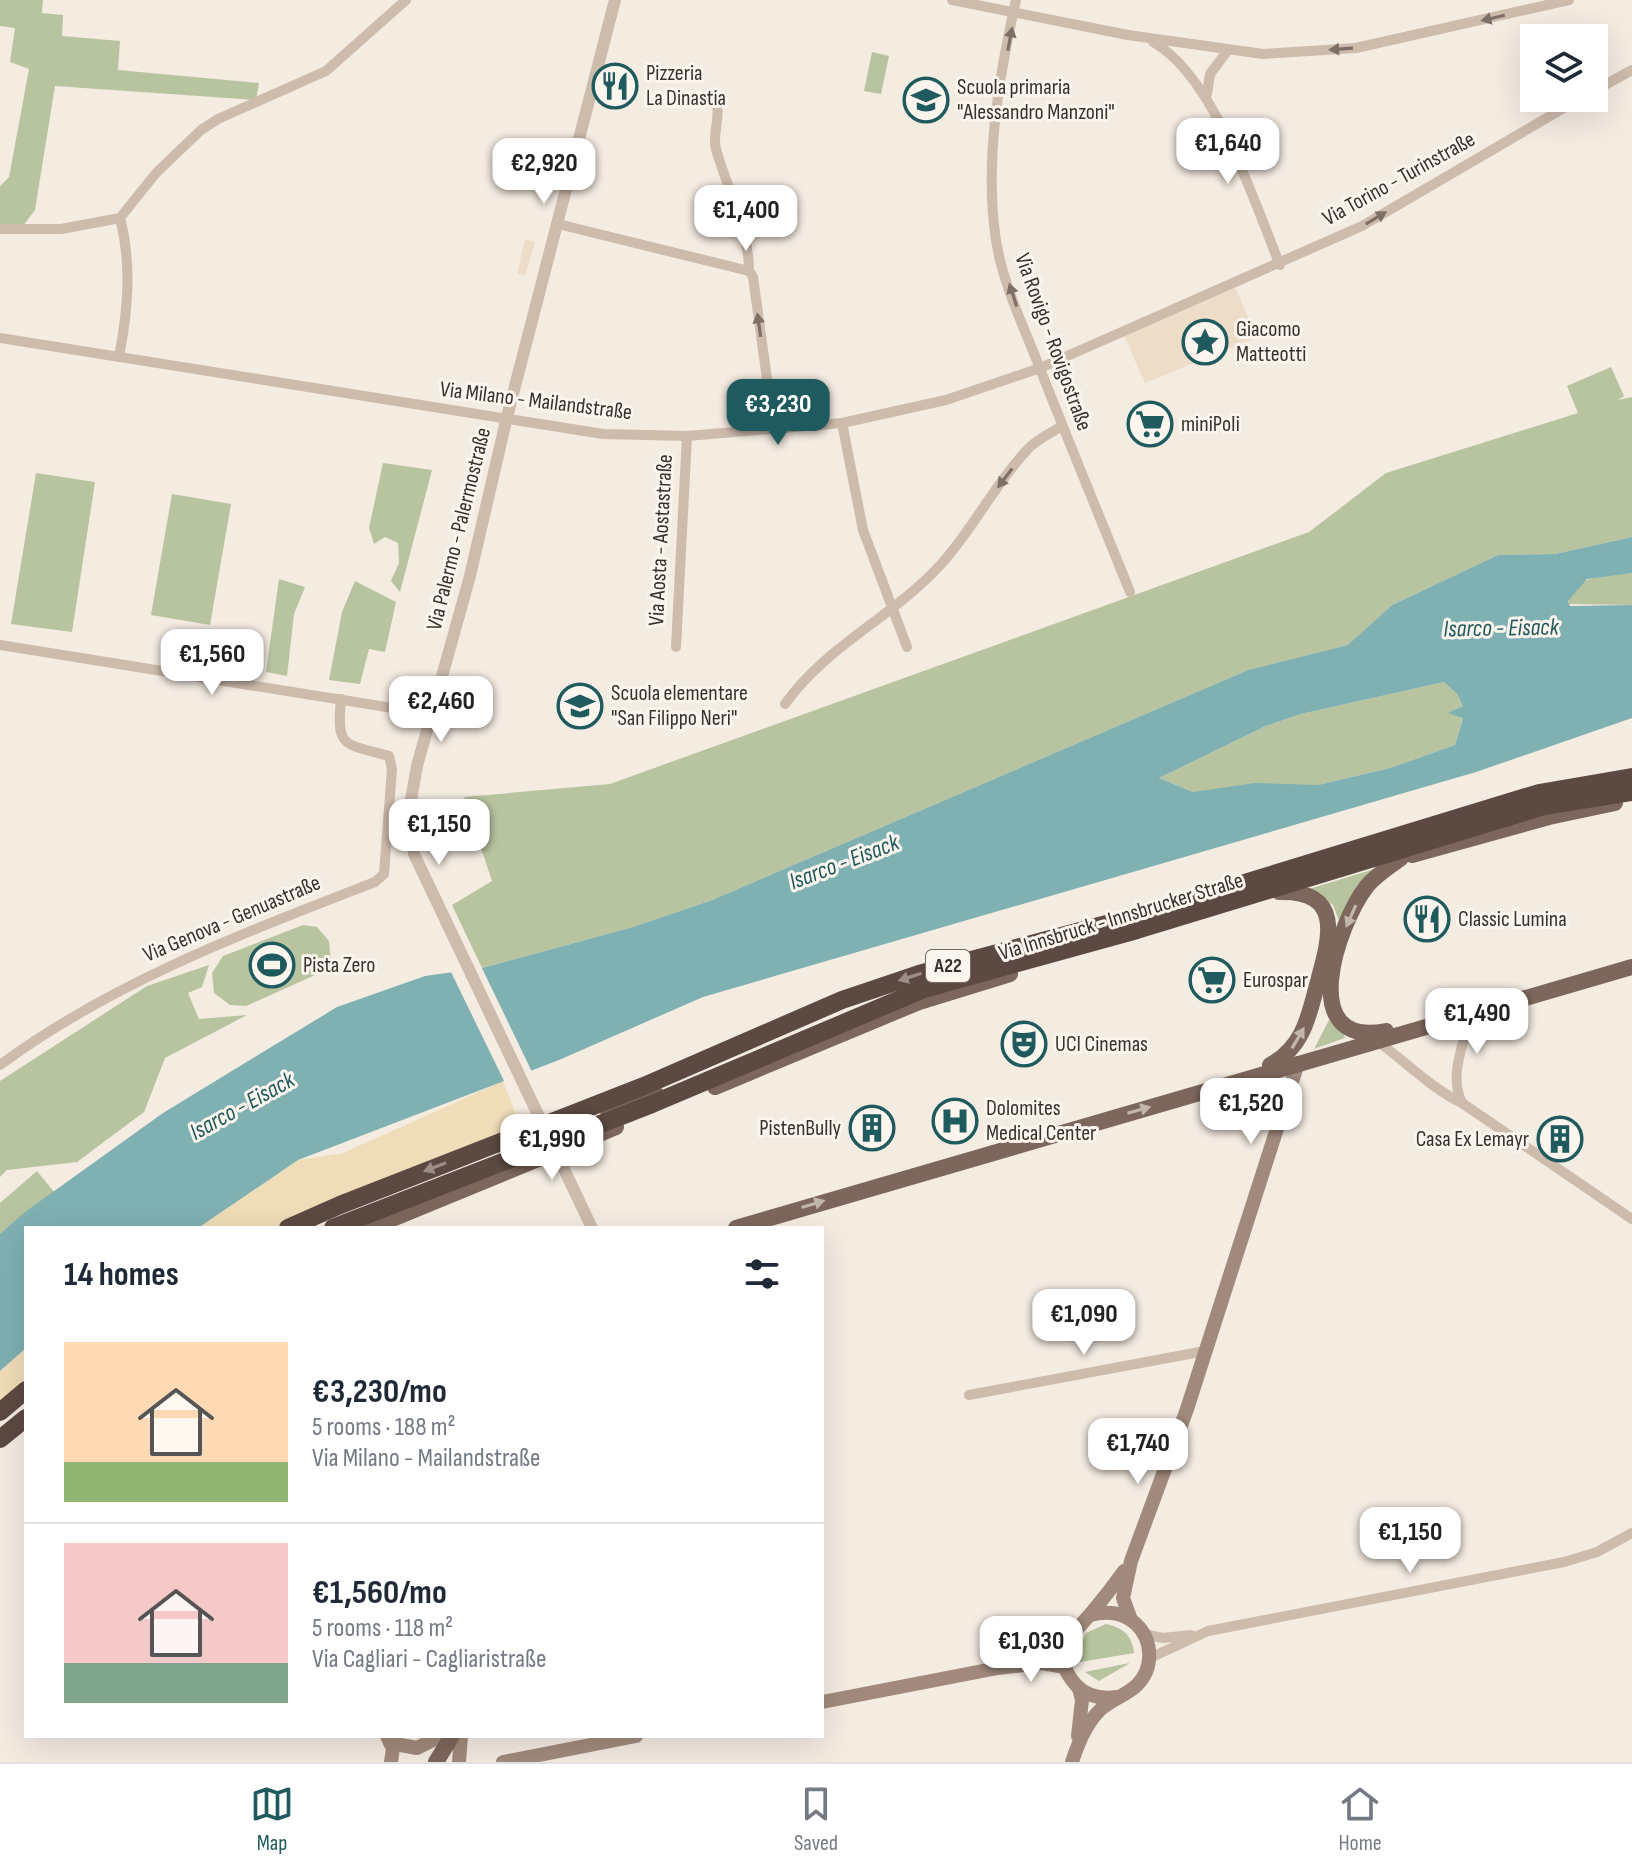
<!DOCTYPE html>
<html lang="en">
<head>
<meta charset="utf-8">
<style>
  body { margin:0; font-family:"Sofia Sans Condensed",sans-serif; background:#f2f2f3; color:#1f2937; height:100vh; display:flex; flex-direction:column; font-size:30px; white-space:nowrap }
  * { box-sizing:border-box; margin:0 }
  p { font-size:26px; color:#747a83 }
  .icon { flex:none; width:44px; height:44px; fill:none; stroke:currentColor; stroke-width:2; stroke-linecap:round; stroke-linejoin:round }
  .map { position:relative; flex:1; overflow:hidden }
  .drawer { position:absolute; left:24px; top:1226px; width:800px; height:512px; display:flex; flex-direction:column; background:#fff; border-radius:0px; box-shadow:0 8px 32px #0002 }
  .drawer>* { flex:none }
  .tools { position:absolute; left:1520px; top:24px; display:grid; gap:16px }
  .tools a { display:grid; place-items:center; width:88px; height:88px; border-radius:0px; background:#fff; box-shadow:0 8px 32px #0002; font-size:40px }
  .price { position:absolute; translate:-50% -68px; padding:0 18px; border-radius:16px; background:#fff; color:#222; font-size:26px; line-height:52px; filter:drop-shadow(0 2px 4px #0008) }
  .price::after { content:''; position:absolute; left:50%; top:48px; width:24px; height:18px; margin-left:-12px; background:inherit; clip-path:polygon(0 0,100% 0,50% 100%) }
  .price.current { background:#1f5a5e; color:#fff }
  ul { padding:0; list-style:none }
  li { display:flex; align-items:center; gap:24px; height:200px; padding:0 40px }
  li+li { border-top:2px solid #e0e1e3 }
  li span { display:grid; place-items:center; flex:none; width:224px; height:160px; border-radius:0px; color:#555 }
  li>.icon { margin-inline-start:auto }
  span .icon { width:96px; height:96px; fill:#fffc; stroke-width:1 }
  li b { font-size:34px }
  h2 { display:flex; justify-content:space-between; align-items:center; height:96px; padding:0 40px; font-size:34px }
  .dock { display:flex; justify-content:space-around; align-items:center; height:112px; border-top:2px solid #e0e1e3; background:#fff; font-size:22px; color:#747a83 }
  .dock a { display:grid; justify-items:center; gap:4px }
  .dock .current { color:#1f5a5e }
  .map>svg:first-child { display:block }
  .green { fill:#b8c4a0 }
  .sand { fill:#efdcb8 }
  .plaza { fill:#ecdcc8 }
  .water { fill:#7fb0b2; fill-rule:evenodd }
  .pier { fill:#f4ebe1 }
  .lines { fill:none; stroke-linecap:round; stroke-linejoin:round }
  .minor { stroke:#cdbbac; stroke-width:10 }
  .tertiary { stroke:#cdbbac; stroke-width:12 }
  .secondary { stroke:#a18a7d; stroke-width:14 }
  .primary { stroke:#7d675c; stroke-width:16 }
  .motorway { stroke:#5c4a42; stroke-width:18 }
  .oneway { fill:#7d6f65 }
  .oneway2 { fill:#c2b5ac }
  .oneway3 { fill:#9c8e87 }
  .labels { text-anchor:middle; dominant-baseline:central; stroke-width:6; stroke-linejoin:round; paint-order:stroke }
  .shield { fill:#fbf5ee; stroke:#756b66; stroke-width:2 }
  .shield-label { font-size:20px; font-weight:bold; fill:#3b302b }
  .poi-label { font-size:22px; fill:#3b302b; stroke:#fbf5ee; text-anchor:start }
  .street-label { font-size:22px; fill:#3b302b; stroke:#fbf5ee }
  .water-label { font-size:24px; font-style:italic; fill:#1f5a5e; stroke:#fbf5ee }
</style>
</head>
<body>
<div class="map">
<svg width="1632" height="1762" viewBox="0 0 1632 1762">
  <rect width="100%" height="100%" fill="#f4ebe1"/>
  <g class="green">
    <path d="M 0,0 L 43,0 L 42,13 L 63,15 L 62,36 L 120,41 L 118,70 L 259,83 L 256,100 L 55,86 L 35,210 L 23,226 L 0,225 L 0,186 L 9,177 L 29,69 L 10,62 L 15,28 L 0,26 Z"/>
    <path d="M 872,52 L 889,56 L 881,94 L 864,91 Z"/>
    <path d="M 1611,367 L 1624,396 L 1618,400 L 1632,397 L 1632,537 L 1555,554 L 1498,555 L 1392,605 L 1349,645 L 1248,670 L 712,900 L 633,927 L 482,968 L 452,905 L 492,881 L 464,797 L 610,784 L 1309,532 L 1386,473 L 1578,413 L 1567,386 Z"/>
    <path d="M 383,463 L 432,470 L 400,592 L 391,581 L 399,563 L 398,543 L 385,537 L 374,544 L 369,528 Z"/>
    <path d="M 36,473 L 95,482 L 72,632 L 11,624 Z"/>
    <path d="M 172,494 L 231,504 L 210,625 L 151,615 Z"/>
    <path d="M 1632,573 L 1632,605 L 1568,604 C 1573,574 1608,575 1632,573 Z"/>
    <path d="M 279,579 L 305,587 L 294,614 L 287,676 L 266,672 Z"/>
    <path d="M 355,581 L 396,602 L 385,652 L 369,649 L 360,684 L 329,680 L 342,612 Z"/>
    <path d="M 1444,682 L 1457,694 L 1463,706 L 1450,713 L 1463,717 L 1455,745 L 1390,768 L 1318,785 L 1193,792 L 1159,778 L 1266,726 L 1301,714 Z"/>
    <path d="M 1381,867 L 1341,926 L 1333,905 L 1309,889 Z"/>
    <path d="M 303,925 L 317,927 L 329,941 L 331,961 L 324,971 L 246,1006 L 230,1005 L 214,993 L 212,973 L 223,956 Z"/>
    <path d="M 209,965 L 202,987 L 188,993 L 199,1019 L 247,1015 L 165,1058 L 144,1112 L 77,1162 L 7,1170 L 0,1177 L 0,1081 L 147,986 Z"/>
    <path d="M 1329,1020 L 1343,1032 L 1345,1038 L 1314,1049 Z"/>
    <path d="M 37,1171 L 55,1193 L 0,1234 L 0,1203 Z"/>
    <path d="M 1106,1624 C 1123,1628 1132,1635 1134,1653 L 1080,1662 L 1080,1646 L 1086,1633 Z"/>
    <path d="M 1130,1663 L 1099,1681 L 1085,1672 Z"/>
  </g>
  <g class="sand">
    <path d="M 503,1081 L 521,1128 L 334,1201 L 279,1228 L 198,1228 L 298,1160 L 343,1153 Z"/>
    <path d="M 26,1348 L 26,1383 L 0,1404 L 0,1371 Z"/>
  </g>
  <g class="plaza">
    <path d="M 525,239 L 535,242 L 525,276 L 517,274 Z"/>
    <path d="M 1234,285 L 1257,337 L 1145,383 L 1123,333 Z"/>
  </g>
  <path class="water" d="M 1632,537 L 1632,573 L 1587,579 L 1568,601 L 1570,606 L 1632,605 L 1632,718 L 1476,772 L 703,997 L 559,1060 L 298,1160 L 198,1228 L 26,1228 L 26,1348 L 0,1371 L 0,1234 L 25,1212 L 163,1113 L 337,1007 L 425,976 L 482,968 L 633,927 L 712,900 L 1248,670 L 1348,645 L 1392,605 L 1498,555 L 1555,554 ZM 1444,682 L 1457,694 L 1463,706 L 1448,713 L 1463,718 L 1455,745 L 1390,768 L 1318,785 L 1255,783 L 1193,792 L 1159,778 L 1266,726 L 1301,714 Z"/>
  <path class="pier" d="M 480,964 L 533,1074 L 506,1085 L 449,968 Z"/>
  <g class="lines">
    <g class="minor">
      <path d="M 952,0 L 1128,35 L 1263,54 L 1356,48 L 1569,0"/>
      <path d="M 1016,0 C 999,76 984,163 996,240 C 1002,281 1022,323 1037,361 C 1067,438 1099,515 1130,592"/>
      <path d="M 1153,42 C 1214,76 1253,199 1280,265"/>
      <path d="M 1594,91 L 1632,70"/>
      <path d="M 1207,94 L 1210,74 L 1228,50"/>
      <path d="M 693,97 L 717,105 C 720,119 712,135 716,149 C 727,189 749,228 749,271"/>
      <path d="M 558,224 L 749,271 L 753,277 L 774,430"/>
      <path d="M 0,229 L 61,229 L 120,218 L 156,173 L 201,130 L 218,119 L 326,71 L 406,0"/>
      <path d="M 0,338 L 603,434 L 687,436 L 842,423 L 946,400 L 1040,368 L 1362,226 L 1581,98"/>
      <path d="M 119,357 C 128,310 132,264 120,218"/>
      <path d="M 842,423 L 863,530 L 907,647"/>
      <path d="M 0,645 L 430,714"/>
      <path d="M 676,647 L 687,436"/>
      <path d="M 785,704 C 827,645 895,616 943,562 C 974,527 995,484 1027,450 C 1035,440 1051,433 1062,426"/>
      <path d="M 1377,1041 C 1405,1061 1432,1089 1462,1103 L 1632,1219"/>
      <path d="M 0,1065 C 114,981 244,933 375,882 L 384,874 L 392,769 L 389,756 C 344,743 336,749 341,699"/>
      <path d="M 1462,1103 C 1448,1073 1465,1044 1470,1014"/>
      <path d="M 969,1395 L 1205,1351"/>
      <path d="M 1144,1634 L 1163,1638 L 1191,1635"/>
      <path d="M 1150,1658 L 1208,1631 L 1564,1562 L 1597,1552 L 1632,1533"/>
    </g>
    <path class="tertiary" d="M 592,1228 L 414,854 L 410,805 L 417,766 L 470,576 L 506,421 L 615,0"/>
    <g class="secondary">
      <path d="M 1242,1082 L 1266,1085 L 1283,1105"/>
      <path d="M 1131,1620 L 1123,1598 L 1131,1561 L 1187,1409 L 1298,1063"/>
      <path d="M 1009,1663 L 1069,1634"/>
      <path d="M 1117,1697 C 1102,1699 1087,1697 1076,1685 C 1046,1652 1075,1633 1093,1611 C 1104,1598 1114,1585 1124,1571"/>
      <path d="M 822,1702 L 998,1668 L 1041,1663 L 1066,1667"/>
      <path d="M 387,1736 L 393,1748 L 391,1762"/>
      <path d="M 1078,1736 L 1082,1700 L 1079,1688"/>
      <path d="M 390,1743 L 417,1748 L 441,1736"/>
      <path d="M 459,1762 L 461,1736"/>
      <path d="M 503,1762 L 636,1736"/>
      <path d="M 1072,1762 C 1078,1743 1086,1723 1101,1709 C 1112,1699 1127,1695 1137,1685 C 1154,1668 1153,1640 1136,1624 C 1123,1612 1106,1611 1090,1615"/>
    </g>
    <g class="primary">
      <path d="M 1412,855 L 1549,817 L 1615,803"/>
      <path d="M 1386,1031 C 1294,1049 1338,923 1367,886 C 1376,875 1389,867 1401,858"/>
      <path d="M 1270,1065 C 1304,1047 1309,1015 1318,981 C 1330,938 1344,890 1279,892"/>
      <path d="M 715,1087 L 919,1002 L 1010,974"/>
      <path d="M 607,1109 L 657,1095"/>
      <path d="M 370,1228 L 616,1127"/>
      <path d="M 736,1228 L 1632,967"/>
      <path d="M 436,1762 L 452,1736"/>
    </g>
    <g class="motorway">
      <path d="M 288,1228 L 340,1205 L 644,1086 L 842,1000 L 919,974 L 1133,917 L 1539,793 L 1632,777"/>
      <path d="M 333,1228 L 652,1104 L 924,989 L 1137,930 L 1544,806 L 1632,792"/>
      <path d="M 0,1412 L 26,1390"/>
      <path d="M 0,1439 L 26,1418"/>
    </g>
  </g>
  <defs><path id="oneway-solid" d="M-6-.8H1V-3.2L6.5 0L1 3.2V.8H-6Z" transform="scale(2)"/></defs>
  <g class="oneway">
    <use href="#oneway-solid" transform="translate(1493 18) rotate(167)"/>
    <use href="#oneway-solid" transform="translate(1010 39) rotate(-79)"/>
    <use href="#oneway-solid" transform="translate(1341 49) rotate(176)"/>
    <use href="#oneway-solid" transform="translate(1376 218) rotate(-31)"/>
    <use href="#oneway-solid" transform="translate(1013 295) rotate(-108)"/>
    <use href="#oneway-solid" transform="translate(759 325) rotate(-98)"/>
    <use href="#oneway-solid" transform="translate(1005 478) rotate(127)"/>
  </g>
  <g class="oneway2">
    <use href="#oneway-solid" transform="translate(1351 916) rotate(114)"/>
    <use href="#oneway-solid" transform="translate(1298 1038) rotate(-60)"/>
    <use href="#oneway-solid" transform="translate(1139 1110) rotate(-16)"/>
    <use href="#oneway-solid" transform="translate(813 1204) rotate(-17)"/>
  </g>
  <g class="oneway3">
    <use href="#oneway-solid" transform="translate(910 977) rotate(162)"/>
    <use href="#oneway-solid" transform="translate(435 1167) rotate(159)"/>
  </g>
  <defs>
    <g id="restaurant-ring" transform="scale(2.3)"><circle r="9.5" fill="#fbf5ee" stroke="#1f5a5e" stroke-width="1.5"/><path d="M-5-6h1v4h1v-4h1v4h1v-4h1v5L-1.5 .5V6h-2V.5L-5-1ZM5-6V6H3V1.5H1.5Q1.5-4 5-6Z" fill="#1f5a5e"/></g>
    <g id="school-ring" transform="scale(2.3)"><circle r="9.5" fill="#fbf5ee" stroke="#1f5a5e" stroke-width="1.5"/><path d="M0-5L7-2L0 1L-7-2ZM-4 1L0 2.5L4 1V4Q0 6-4 4Z" fill="#1f5a5e"/></g>
    <g id="sight-ring" transform="scale(2.3)"><circle r="9.5" fill="#fbf5ee" stroke="#1f5a5e" stroke-width="1.5"/><path d="M0-6L1.8-2.2L6-1.7L2.9 1.2L3.7 5.4L0 3.3L-3.7 5.4L-2.9 1.2L-6-1.7L-1.8-2.2Z" fill="#1f5a5e"/></g>
    <g id="supermarket-ring" transform="scale(2.3)"><circle r="9.5" fill="#fbf5ee" stroke="#1f5a5e" stroke-width="1.5"/><path d="M-6-5.5h2.5l.6 2H6L4.5 2H-2.5L-4.4-4H-6ZM-1.5 3.2a1.3 1.3 0 1 0 .1 0ZM3 3.2a1.3 1.3 0 1 0 .1 0Z" fill="#1f5a5e"/></g>
    <g id="stadium-ring" transform="scale(2.3)"><circle r="9.5" fill="#fbf5ee" stroke="#1f5a5e" stroke-width="1.5"/><path d="M0-5a6.5 5 0 1 0 0 10a6.5 5 0 1 0 0-10ZM-3.5-1.8h7v3.6h-7Z" fill="#1f5a5e"/></g>
    <g id="theatre-ring" transform="scale(2.3)"><circle r="9.5" fill="#fbf5ee" stroke="#1f5a5e" stroke-width="1.5"/><path d="M-5-5.5Q0-4 5-5.5V0Q5 5 0 6Q-5 5-5 0ZM-3.3-2.5H-1v1.5H-3.3ZM1-2.5H3.3v1.5H1ZM-2.8 1Q0 5.5 2.8 1Z" fill="#1f5a5e"/></g>
    <g id="hospital-ring" transform="scale(2.3)"><circle r="9.5" fill="#fbf5ee" stroke="#1f5a5e" stroke-width="1.5"/><path d="M-5-5h3v3.5h4V-5h3V5h-3V1.5h-4V5h-3Z" fill="#1f5a5e"/></g>
    <g id="building-ring" transform="scale(2.3)"><circle r="9.5" fill="#fbf5ee" stroke="#1f5a5e" stroke-width="1.5"/><path d="M-4-6H4V6H1V3H-1V6H-4ZM-2.5-4.3h1.7v1.8h-1.7ZM.8-4.3h1.7v1.8H.8ZM-2.5-1h1.7V.8h-1.7ZM.8-1h1.7V.8H.8Z" fill="#1f5a5e"/></g>
  </defs>
  <g fill-rule="evenodd">
    <use href="#restaurant-ring" x="615" y="86"/>
    <use href="#school-ring" x="926" y="100"/>
    <use href="#sight-ring" x="1205" y="342"/>
    <use href="#supermarket-ring" x="1150" y="424"/>
    <use href="#school-ring" x="580" y="706"/>
    <use href="#restaurant-ring" x="1427" y="919"/>
    <use href="#stadium-ring" x="272" y="965"/>
    <use href="#supermarket-ring" x="1212" y="980"/>
    <use href="#theatre-ring" x="1024" y="1044"/>
    <use href="#hospital-ring" x="955" y="1121"/>
    <use href="#building-ring" x="872" y="1128"/>
    <use href="#building-ring" x="1560" y="1139"/>
  </g>
  <g class="labels">
    <rect class="shield" x="926" y="950" width="44" height="32" rx="6"/>
    <g class="shield-label">
      <text x="948" y="966">A22</text>
    </g>
    <g class="poi-label">
      <text x="646" y="73">Pizzeria<tspan x="646" dy="25">La Dinastia</tspan></text>
      <text x="957" y="87">Scuola primaria<tspan x="957" dy="25">"Alessandro Manzoni"</tspan></text>
      <text x="1236" y="329">Giacomo<tspan x="1236" dy="25">Matteotti</tspan></text>
      <text x="1181" y="424">miniPoli</text>
      <text x="611" y="693">Scuola elementare<tspan x="611" dy="25">"San Filippo Neri"</tspan></text>
      <text x="1458" y="919">Classic Lumina</text>
      <text x="303" y="965">Pista Zero</text>
      <text x="1243" y="980">Eurospar</text>
      <text x="1055" y="1044">UCI Cinemas</text>
      <text x="986" y="1108">Dolomites<tspan x="986" dy="25">Medical Center</tspan></text>
      <text x="841" y="1128" text-anchor="end">PistenBully</text>
      <text x="1529" y="1139" text-anchor="end">Casa Ex Lemayr</text>
    </g>
    <g class="street-label">
      <text transform="translate(1399 179) rotate(-29)">Via Torino - Turinstraße</text>
      <text transform="translate(1053 342) rotate(70)">Via Rovigo - Rovigostraße</text>
      <text transform="translate(536 401) rotate(7)">Via Milano - Mailandstraße</text>
      <text transform="translate(459 529) rotate(-76)">Via Palermo - Palermostraße</text>
      <text transform="translate(661 540) rotate(-87)">Via Aosta - Aostastraße</text>
      <text transform="translate(1121 917) rotate(-17)">Via Innsbruck - Innsbrucker Straße</text>
      <text transform="translate(232 919) rotate(-23)">Via Genova - Genuastraße</text>
    </g>
    <g class="water-label">
      <text transform="translate(1501 628) rotate(-1)">Isarco - Eisack</text>
      <text transform="translate(844 862) rotate(-21)">Isarco - Eisack</text>
      <text transform="translate(242 1106) rotate(-29)">Isarco - Eisack</text>
    </g>
  </g>
</svg>
<div class="tools">
<a><svg class="icon" aria-label="layers" viewBox="0 0 24 24"><path d="M12 4l9 5-9 5-9-5zM3 14l9 5 9-5"/></svg></a>
</div>
<b class="price" style="left:1228px;top:186px">€1,640</b>
<b class="price" style="left:544px;top:206px">€2,920</b>
<b class="price" style="left:746px;top:253px">€1,400</b>
<b class="price current" style="left:778px;top:447px">€3,230</b>
<b class="price" style="left:212px;top:697px">€1,560</b>
<b class="price" style="left:441px;top:744px">€2,460</b>
<b class="price" style="left:439px;top:867px">€1,150</b>
<b class="price" style="left:1477px;top:1056px">€1,490</b>
<b class="price" style="left:1251px;top:1146px">€1,520</b>
<b class="price" style="left:552px;top:1182px">€1,990</b>
<b class="price" style="left:1084px;top:1357px">€1,090</b>
<b class="price" style="left:1138px;top:1486px">€1,740</b>
<b class="price" style="left:1410px;top:1575px">€1,150</b>
<b class="price" style="left:1031px;top:1684px">€1,030</b>
<section class="drawer">
<h2>14 homes<svg class="icon" aria-label="filters" viewBox="0 0 24 24"><path d="M4 7h16M4 17h16"/><circle cx="9" cy="7" r="2"/><circle cx="15" cy="17" r="2"/></svg></h2>
<ul>
<li><span style="background:linear-gradient(#ffd9b3 75%,#8fb573 0)"><svg class="icon" aria-label="home" viewBox="0 0 24 24"><path d="M3 11l9-7 9 7M6 9v11h12V9"/></svg></span><div><b>€3,230/mo</b><p>5 rooms · 188 m²</p><p>Via Milano - Mailandstraße</p></div></li>
<li><span style="background:linear-gradient(#f6c9c9 75%,#7fa58c 0)"><svg class="icon" aria-label="home" viewBox="0 0 24 24"><path d="M3 11l9-7 9 7M6 9v11h12V9"/></svg></span><div><b>€1,560/mo</b><p>5 rooms · 118 m²</p><p>Via Cagliari - Cagliaristraße</p></div></li>
</ul>
</section>
</div>
<nav class="dock">
<a class="current"><svg class="icon" aria-label="map" viewBox="0 0 24 24"><path d="M3 6l6-2 6 2 6-2v14l-6 2-6-2-6 2zM9 4v14M15 6v14"/></svg>Map</a>
<a><svg class="icon" aria-label="saved" viewBox="0 0 24 24"><path d="M7 4h10v16l-5-4-5 4z"/></svg>Saved</a>
<a><svg class="icon" aria-label="home" viewBox="0 0 24 24"><path d="M3 11l9-7 9 7M6 9v11h12V9"/></svg>Home</a>
</nav>
</body>
</html>
